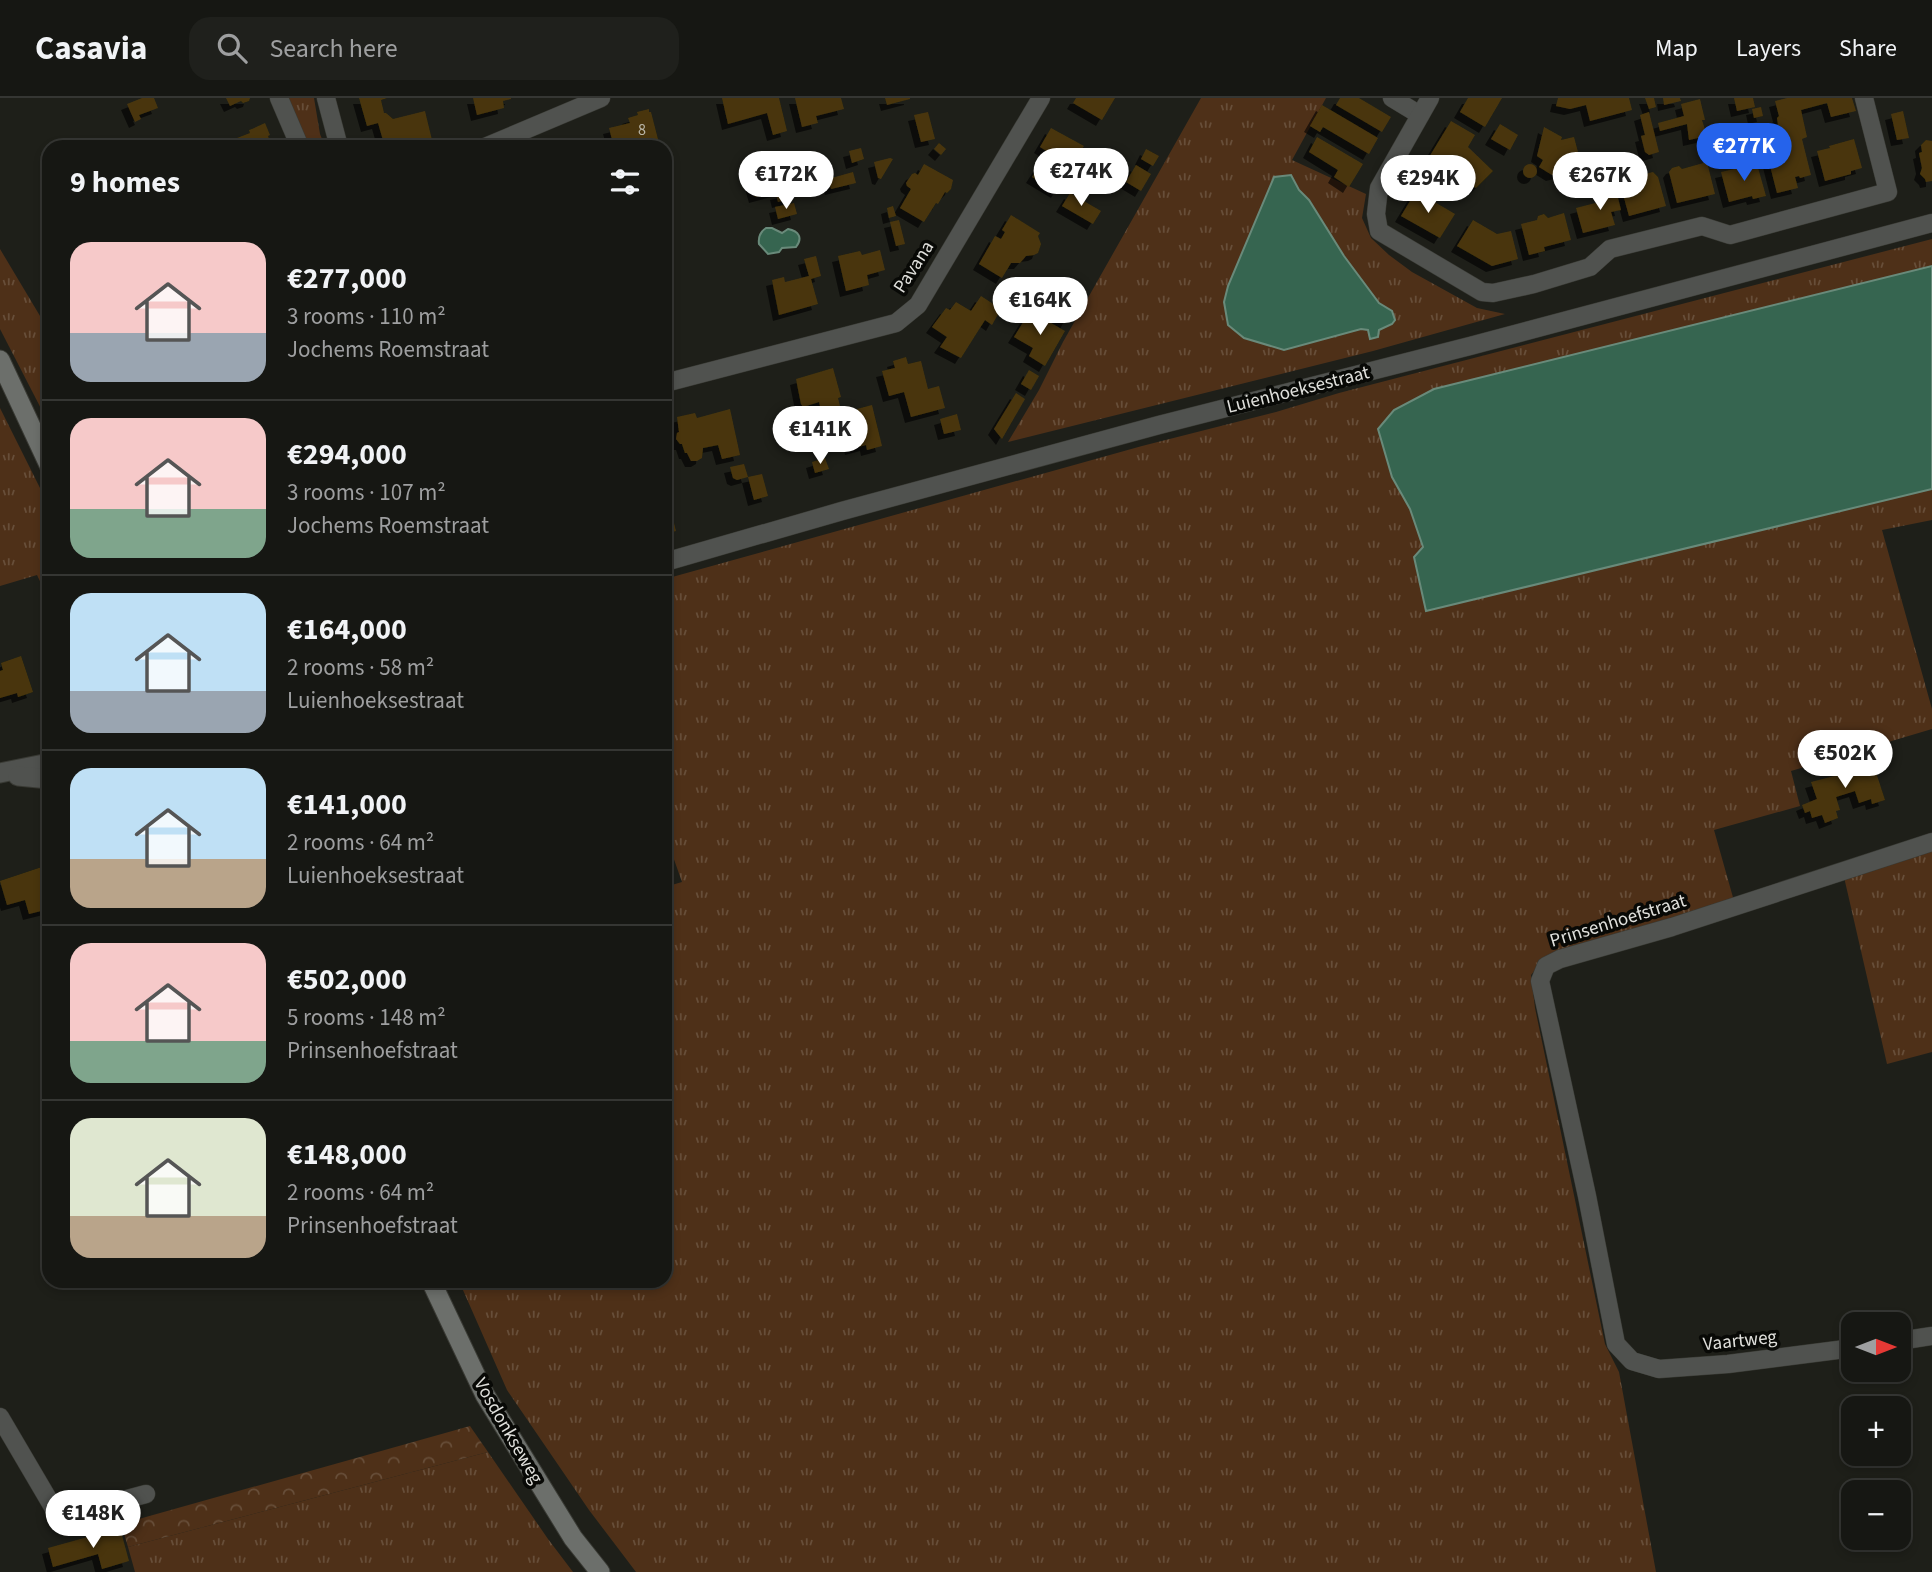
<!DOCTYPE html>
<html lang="en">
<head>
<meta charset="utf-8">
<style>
  body { margin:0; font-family:"Source Sans 3",sans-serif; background:#1f201c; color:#f1f3f6; height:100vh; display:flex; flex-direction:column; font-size:26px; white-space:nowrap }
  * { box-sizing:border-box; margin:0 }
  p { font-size:23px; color:#9e9fa0 }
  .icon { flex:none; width:38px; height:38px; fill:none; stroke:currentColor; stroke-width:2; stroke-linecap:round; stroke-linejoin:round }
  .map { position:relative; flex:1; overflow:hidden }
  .sheet { position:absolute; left:42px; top:42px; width:630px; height:1148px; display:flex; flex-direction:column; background:#161713; border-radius:21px; box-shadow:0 4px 10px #0003,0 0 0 2px #353633 }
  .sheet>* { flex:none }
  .needle { width:46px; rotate:90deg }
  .tools { position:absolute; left:1841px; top:1214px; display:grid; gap:14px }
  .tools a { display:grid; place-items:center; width:70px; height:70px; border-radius:14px; background:#161713; box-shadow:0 4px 10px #0003,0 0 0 2px #353633; font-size:35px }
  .price { position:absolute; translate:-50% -60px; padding:0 16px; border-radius:24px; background:#fff; color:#222; font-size:23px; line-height:46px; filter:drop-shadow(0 2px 4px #0008) }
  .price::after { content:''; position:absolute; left:50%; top:42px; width:21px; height:16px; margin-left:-10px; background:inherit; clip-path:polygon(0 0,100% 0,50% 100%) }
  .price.current { background:#2563eb; color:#fff }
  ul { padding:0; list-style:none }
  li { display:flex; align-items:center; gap:21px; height:175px; padding:0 28px }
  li+li { border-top:2px solid #353633 }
  li span { display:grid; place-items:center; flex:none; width:196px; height:140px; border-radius:21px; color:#555 }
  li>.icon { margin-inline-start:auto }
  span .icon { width:84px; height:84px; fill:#fffc; stroke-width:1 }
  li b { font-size:30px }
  h2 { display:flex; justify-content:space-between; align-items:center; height:84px; padding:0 28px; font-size:30px }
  header { display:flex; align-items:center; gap:42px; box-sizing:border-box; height:98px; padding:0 35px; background:#161713; border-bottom:2px solid #353633 }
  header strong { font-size:33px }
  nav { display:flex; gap:38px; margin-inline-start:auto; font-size:24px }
  .search { width:490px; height:63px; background:#1f201c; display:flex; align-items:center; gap:18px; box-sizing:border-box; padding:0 24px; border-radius:21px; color:#9e9fa0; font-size:26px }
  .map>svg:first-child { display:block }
  .grass { fill:url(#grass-tufts); fill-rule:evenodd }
  .forest { fill:url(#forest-crowns) }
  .water { fill:#366550; stroke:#698a7a; stroke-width:2 }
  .building { fill:#48360c; filter:url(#shadow) }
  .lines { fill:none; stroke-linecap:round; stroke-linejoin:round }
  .minor-casing { stroke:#393a34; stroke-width:19 }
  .tertiary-casing { stroke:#393a34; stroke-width:21 }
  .secondary-casing { stroke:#393a34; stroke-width:21 }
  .minor { stroke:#50524f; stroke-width:18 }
  .tertiary { stroke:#50524f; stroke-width:19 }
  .secondary { stroke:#6c6f6b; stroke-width:19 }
  .labels { text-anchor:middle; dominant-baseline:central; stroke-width:7; stroke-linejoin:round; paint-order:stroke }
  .number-label { font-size:16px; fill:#bab6a8 }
  .street-label { font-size:19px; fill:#e0e0dc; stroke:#080906 }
</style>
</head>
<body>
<header>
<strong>Casavia</strong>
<div class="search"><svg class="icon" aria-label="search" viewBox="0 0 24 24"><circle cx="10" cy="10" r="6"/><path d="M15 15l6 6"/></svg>Search here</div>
<nav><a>Map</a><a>Layers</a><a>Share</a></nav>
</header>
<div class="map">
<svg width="1932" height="1474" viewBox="0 0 1932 1474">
  <defs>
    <pattern id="grass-tufts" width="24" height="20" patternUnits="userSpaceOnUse" patternTransform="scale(1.75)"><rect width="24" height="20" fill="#4e3018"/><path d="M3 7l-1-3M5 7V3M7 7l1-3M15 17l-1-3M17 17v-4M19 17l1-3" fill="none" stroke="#674e39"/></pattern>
    <pattern id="forest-crowns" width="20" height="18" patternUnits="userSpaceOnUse" patternTransform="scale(1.75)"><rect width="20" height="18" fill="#4e3018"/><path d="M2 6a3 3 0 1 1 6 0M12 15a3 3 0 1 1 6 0" fill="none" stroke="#674e39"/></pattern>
    <filter id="shadow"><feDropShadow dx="-6" dy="6" stdDeviation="0" flood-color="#0009"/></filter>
  </defs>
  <rect width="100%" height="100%" fill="#1e1f19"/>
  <g class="grass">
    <path d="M 287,0 L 314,0 L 320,36 L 325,49 L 308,49 Z"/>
    <path d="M 1201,0 L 1326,0 L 1292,62 L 1366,96 L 1362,120 L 1371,140 L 1389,157 L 1412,174 L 1477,210 L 1505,216 L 1373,253 L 1008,344 L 1039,292 L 1063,244 ZM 1291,77 L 1299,92 L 1310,102 L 1344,158 L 1379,205 L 1392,213 L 1392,226 L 1378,232 L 1361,231 L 1284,252 Z"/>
    <path d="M 1932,141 L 1932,168 L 1434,291 L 1392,379 L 1410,411 L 1424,449 L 1426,513 L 1932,391 L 1932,422 L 1882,432 L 1932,611 L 1932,631 L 1791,673 L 1800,708 L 1714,732 L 1734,803 L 1543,862 L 1531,877 L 1535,910 L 1605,1246 L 1619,1274 L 1656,1474 L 636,1474 L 589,1412 L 507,1292 L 459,1183 L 665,1183 L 665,789 L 682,784 L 665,736 L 665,481 L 1142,348 L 1276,314 L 1339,295 Z"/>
    <path d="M 0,151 L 49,233 L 49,326 L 0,231 Z"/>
    <path d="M 0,310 L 49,408 L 49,502 L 37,477 L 0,488 Z"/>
    <path d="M 1932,748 L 1932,954 L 1887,966 L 1844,779 Z"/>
    <path d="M 488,1354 L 548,1441 L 573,1474 L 135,1474 L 128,1449 Z"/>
  </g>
  <path class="forest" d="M 470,1328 L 488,1354 L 128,1449 L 121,1426 Z"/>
  <g class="water">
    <path d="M 1291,77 L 1299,92 L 1309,102 L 1344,158 L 1379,205 L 1392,213 L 1395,222 L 1392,226 L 1379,232 L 1378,239 L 1370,241 L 1368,232 L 1361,231 L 1284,252 L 1244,240 L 1228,227 L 1224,204 L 1228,188 L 1274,79 Z"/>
    <path d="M 766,130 L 772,130 L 782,135 L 788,131 C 799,133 803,140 796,149 L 782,150 L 779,154 L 768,156 L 759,146 C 758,139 760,134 766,130 Z"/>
    <path d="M 1932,168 L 1932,391 L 1426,513 L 1414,459 L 1423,449 L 1410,411 L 1392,379 L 1378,331 L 1394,312 L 1434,291 Z"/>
  </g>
  <g class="building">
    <path d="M 142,0 L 154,0 L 158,10 L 139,17 L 141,21 L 135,24 L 127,6 Z"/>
    <path d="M 226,0 L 250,0 L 249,3 L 243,5 L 241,3 L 230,8 Z"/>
    <path d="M 359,0 L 387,0 L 381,2 L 384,15 L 386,15 L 393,21 L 425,13 L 432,42 L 415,46 L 416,49 L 385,49 L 378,25 L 367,28 Z"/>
    <path d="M 473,0 L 511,0 L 511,1 L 503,3 L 504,10 L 477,17 Z"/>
    <path d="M 722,0 L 779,0 L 787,33 L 773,37 L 767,15 L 728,26 Z"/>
    <path d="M 795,0 L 841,0 L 844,11 L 816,18 L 818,25 L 802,29 Z"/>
    <path d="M 885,0 L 910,0 L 910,1 L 887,7 Z"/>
    <path d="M 1076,0 L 1115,0 L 1102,22 L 1073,5 Z"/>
    <path d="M 1340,0 L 1359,0 L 1391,19 L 1382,34 L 1336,7 Z"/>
    <path d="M 1468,0 L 1502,0 L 1485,29 L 1460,14 Z"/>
    <path d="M 1558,0 L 1629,0 L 1632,12 L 1590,23 L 1586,7 L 1570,11 L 1556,8 Z"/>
    <path d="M 1645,0 L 1654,0 L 1656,9 L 1649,11 Z"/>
    <path d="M 1663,0 L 1680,0 L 1681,3 L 1664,7 Z"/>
    <path d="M 1734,0 L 1753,0 L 1755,9 L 1737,13 Z"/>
    <path d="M 1787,0 L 1852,0 L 1856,13 L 1831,19 L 1827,5 L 1801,12 L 1807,39 L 1802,41 L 1811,77 L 1800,80 L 1799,78 L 1795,79 L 1798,90 L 1777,95 L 1768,60 L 1787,55 L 1782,29 L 1778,27 L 1777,20 L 1779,18 L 1775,3 Z"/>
    <path d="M 1700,1 L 1705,22 L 1702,22 L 1707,38 L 1689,42 L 1687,26 L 1660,33 L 1658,25 L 1684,18 L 1681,6 Z"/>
    <path d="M 1322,7 L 1378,40 L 1369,56 L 1323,29 L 1320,34 L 1310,28 Z"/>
    <path d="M 1761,9 L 1763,18 L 1754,20 L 1752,11 Z"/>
    <path d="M 649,11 L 649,14 L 651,14 L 660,49 L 614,49 L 609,30 L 630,25 L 628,20 L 638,17 L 637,14 Z"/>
    <path d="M 1903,13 L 1909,40 L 1897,42 L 1891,16 Z"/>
    <path d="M 928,14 L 935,41 L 921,44 L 914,17 Z"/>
    <path d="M 1649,14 L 1659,54 L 1649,57 L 1645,54 L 1641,38 L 1645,37 L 1640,17 Z"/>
    <path d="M 1451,23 L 1475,37 L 1468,49 L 1493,73 L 1476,90 L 1428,61 Z"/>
    <path d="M 265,25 L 270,37 L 268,38 L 272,49 L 241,49 L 237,40 L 250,35 L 249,32 L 252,31 Z"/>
    <path d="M 1500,26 L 1518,37 L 1510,52 L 1491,41 Z"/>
    <path d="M 1544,29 L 1562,39 L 1561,42 L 1574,39 L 1578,54 L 1574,55 L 1580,80 L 1567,84 L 1564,74 L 1552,77 L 1539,69 L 1543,62 L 1537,58 Z"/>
    <path d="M 1051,30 L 1084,48 L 1082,51 L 1087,53 L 1079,68 L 1074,65 L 1057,94 L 1032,79 L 1048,54 L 1040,49 Z"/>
    <path d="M 1317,39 L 1363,66 L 1349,89 L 1334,79 L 1338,72 L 1309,54 Z"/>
    <path d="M 1854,41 L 1862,70 L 1851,73 L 1851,76 L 1825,83 L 1817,53 L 1830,50 L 1829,48 Z"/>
    <path d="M 1926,42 L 1932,43 L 1932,83 L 1926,84 L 1925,81 L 1920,76 L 1922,70 L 1919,55 L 1922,54 L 1921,47 Z"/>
    <path d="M 939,45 L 946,51 L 941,57 L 934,51 Z"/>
    <path d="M 861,50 L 864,61 L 852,65 L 849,53 Z"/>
    <path d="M 1146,51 L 1159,58 L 1153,68 L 1141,61 Z"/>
    <path d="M 890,60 L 893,61 L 881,81 L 878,80 L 874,64 Z"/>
    <path d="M 1707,64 L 1715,96 L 1677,105 L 1669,74 L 1672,70 L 1679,68 L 1682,71 Z"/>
    <path d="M 924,66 L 953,82 L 951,91 L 947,95 L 945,94 L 938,106 L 936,105 L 924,124 L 900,110 L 911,91 L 907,88 L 906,85 L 912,76 L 915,75 L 918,77 Z"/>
    <path d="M 1757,66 L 1766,98 L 1753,101 L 1752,98 L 1729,104 L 1721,74 Z"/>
    <circle cx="1530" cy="73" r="7"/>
    <path d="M 1136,67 L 1151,76 L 1141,93 L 1126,84 Z"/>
    <path d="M 775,72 L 781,92 L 755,99 L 749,78 Z"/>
    <path d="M 853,74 L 856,85 L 831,91 L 828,81 Z"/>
    <path d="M 1653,74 L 1658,79 L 1666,108 L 1629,118 L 1621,89 L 1623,88 L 1622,85 L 1624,81 Z"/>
    <path d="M 1615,88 L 1621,112 L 1611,114 L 1615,127 L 1583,135 L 1576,110 L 1603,103 L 1601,92 Z"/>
    <path d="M 788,93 L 790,101 L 778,104 L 776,96 Z"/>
    <path d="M 1416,93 L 1455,116 L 1440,140 L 1401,118 Z"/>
    <path d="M 1070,95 L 1101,113 L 1093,126 L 1062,108 Z"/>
    <path d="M 794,105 L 797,116 L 778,121 L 775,109 Z"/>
    <path d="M 893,108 L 896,118 L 889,120 L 887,110 Z"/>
    <path d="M 1564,115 L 1571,142 L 1544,149 L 1545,153 L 1529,157 L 1521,126 L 1537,122 L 1538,118 L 1544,116 L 1548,120 Z"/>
    <path d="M 1011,117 L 1040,135 L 1038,138 L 1041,146 L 1038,155 L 1034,157 L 1026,158 L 1020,165 L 1011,165 L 1002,180 L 979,166 L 995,138 L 1001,141 L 1005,134 L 1002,132 Z"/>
    <path d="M 899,122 L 905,146 L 896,148 L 890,124 Z"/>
    <path d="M 1473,122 L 1497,136 L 1511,133 L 1518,161 L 1492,168 L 1457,148 Z"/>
    <path d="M 880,152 L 885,172 L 867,177 L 869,187 L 846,193 L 838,158 L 860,153 L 862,157 Z"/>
    <path d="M 816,158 L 821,178 L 811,181 L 818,206 L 779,217 L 772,182 L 784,179 L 785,184 L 809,178 L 804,161 Z"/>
    <path d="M 981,198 L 1001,211 L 992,227 L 985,222 L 961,260 L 940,249 L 947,239 L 932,229 L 946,210 L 950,212 L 956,204 L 971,213 Z"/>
    <path d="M 1068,204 L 1075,208 L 1066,225 L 1052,217 L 1058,207 Z"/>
    <path d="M 1030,213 L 1065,233 L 1045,268 L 1029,258 L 1033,250 L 1014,239 Z"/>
    <path d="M 906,259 L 908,266 L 921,263 L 928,291 L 939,288 L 945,310 L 911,319 L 904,294 L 889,298 L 882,273 L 895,270 L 893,263 Z"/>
    <path d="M 833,270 L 841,299 L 838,300 L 842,316 L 823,321 L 819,304 L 803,309 L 801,306 L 796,281 Z"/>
    <path d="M 1029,272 L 1039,278 L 1031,292 L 1021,286 Z"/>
    <path d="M 1016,295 L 1025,301 L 1002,341 L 994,331 Z"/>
    <path d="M 872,307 L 882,348 L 867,352 L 866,347 L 851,351 L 847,334 L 862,330 L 857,311 Z"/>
    <path d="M 730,311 L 740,357 L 722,361 L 718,347 L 703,350 L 702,360 L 697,363 L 691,363 L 687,355 L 685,355 L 682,346 L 680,346 L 676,341 L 677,335 L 679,334 L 677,319 L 695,315 L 697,320 Z"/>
    <path d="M 957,316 L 961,332 L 944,336 L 940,321 Z"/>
    <path d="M 825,360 L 829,371 L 815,375 L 812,364 Z"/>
    <path d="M 744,366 L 748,379 L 762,376 L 768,398 L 754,402 L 748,379 L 737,382 L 733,380 L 730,369 Z"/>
    <path d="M 673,421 L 676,433 L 665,436 L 665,423 Z"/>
    <path d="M 21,558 L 33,594 L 18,599 L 17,595 L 0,600 L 0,573 L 3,572 L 1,565 Z"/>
    <path d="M 1871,659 L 1885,702 L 1872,706 L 1871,701 L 1859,705 L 1855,693 L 1836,699 L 1840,712 L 1836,713 L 1838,720 L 1825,725 L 1822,717 L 1812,720 L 1810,713 L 1805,715 L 1802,707 L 1817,701 L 1811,684 L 1850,674 L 1849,670 L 1859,666 L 1858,663 Z"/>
    <path d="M 42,769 L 49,797 L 49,811 L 29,816 L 25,802 L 7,807 L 0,783 Z"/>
    <path d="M 120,1430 L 129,1463 L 102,1471 L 98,1456 L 53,1469 L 48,1450 Z"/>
  </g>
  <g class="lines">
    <g class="minor-casing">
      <g id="minor">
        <path d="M 279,0 L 300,49"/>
        <path d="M 326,0 L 339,49"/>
        <path d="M 1392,0 L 1420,17"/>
        <path d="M 1430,0 L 1379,90 L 1376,116 L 1379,133 L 1482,194 L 1493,195 L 1534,186 L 1590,169 L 1610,151 L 1702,128 L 1730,137 L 1888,94 L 1864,0"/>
        <path d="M 485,49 L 601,0"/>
        <path d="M 665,285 L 896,225 L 918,207 L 1041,0"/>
        <path d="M 665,464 L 842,413 L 1159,327 L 1470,248 L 1932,125"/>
        <path d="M 1899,1243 L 1932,1238"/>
        <path d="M 1853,1250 L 1728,1266 L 1659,1271 L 1632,1263 L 1616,1246 L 1587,1098 L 1540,883 L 1546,868 L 1560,861 L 1672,829 L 1932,744"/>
        <path d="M 0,1319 L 57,1416 L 71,1416 L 146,1396"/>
      </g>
    </g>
    <g class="tertiary-casing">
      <g id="tertiary">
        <path d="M 0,675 L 49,665"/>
        <path d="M 18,678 L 49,681"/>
      </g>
    </g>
    <g class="secondary-casing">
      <g id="secondary">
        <path d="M 0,262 L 49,367"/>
        <path d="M 431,1183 L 485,1297 L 573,1440 L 600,1474"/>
      </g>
    </g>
    <use href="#minor" class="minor"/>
    <use href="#tertiary" class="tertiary"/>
    <use href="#secondary" class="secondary"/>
  </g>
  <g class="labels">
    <g class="number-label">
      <text x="642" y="32">8</text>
    </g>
    <g class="street-label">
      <text transform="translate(914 169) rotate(-57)">Pavana</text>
      <text transform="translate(1298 292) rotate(-14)">Luienhoeksestraat</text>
      <text transform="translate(1618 823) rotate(-17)">Prinsenhoefstraat</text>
      <text transform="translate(1740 1243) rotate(-6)">Vaartweg</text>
      <text transform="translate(508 1333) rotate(60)">Vosdonkseweg</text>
    </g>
  </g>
</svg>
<div class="tools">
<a><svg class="needle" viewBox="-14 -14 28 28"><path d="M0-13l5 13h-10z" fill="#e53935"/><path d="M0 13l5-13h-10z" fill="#9e9fa0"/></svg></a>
<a>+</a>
<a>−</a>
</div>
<b class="price current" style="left:1744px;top:85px">€277K</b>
<b class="price" style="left:1081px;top:110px">€274K</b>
<b class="price" style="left:786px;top:113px">€172K</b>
<b class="price" style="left:1600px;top:114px">€267K</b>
<b class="price" style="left:1428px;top:117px">€294K</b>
<b class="price" style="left:1040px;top:239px">€164K</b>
<b class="price" style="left:820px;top:368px">€141K</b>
<b class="price" style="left:1845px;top:692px">€502K</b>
<b class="price" style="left:93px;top:1452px">€148K</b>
<section class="sheet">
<h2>9 homes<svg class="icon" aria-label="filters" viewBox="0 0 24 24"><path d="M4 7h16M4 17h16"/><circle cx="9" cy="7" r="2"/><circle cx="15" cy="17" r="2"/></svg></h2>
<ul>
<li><span style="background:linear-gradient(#f6c9c9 65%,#9aa5b1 0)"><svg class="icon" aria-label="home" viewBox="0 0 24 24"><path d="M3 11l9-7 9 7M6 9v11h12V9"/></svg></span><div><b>€277,000</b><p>3 rooms · 110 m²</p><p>Jochems Roemstraat</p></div></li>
<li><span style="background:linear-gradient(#f6c9c9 65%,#7fa58c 0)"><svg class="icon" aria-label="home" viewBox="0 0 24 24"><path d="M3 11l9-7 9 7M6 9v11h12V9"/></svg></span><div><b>€294,000</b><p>3 rooms · 107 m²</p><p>Jochems Roemstraat</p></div></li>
<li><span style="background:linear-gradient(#bfe0f5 70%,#9aa5b1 0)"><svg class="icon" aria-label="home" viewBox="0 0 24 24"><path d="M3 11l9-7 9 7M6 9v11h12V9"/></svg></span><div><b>€164,000</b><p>2 rooms · 58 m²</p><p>Luienhoeksestraat</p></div></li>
<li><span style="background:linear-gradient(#bfe0f5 65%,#b9a48a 0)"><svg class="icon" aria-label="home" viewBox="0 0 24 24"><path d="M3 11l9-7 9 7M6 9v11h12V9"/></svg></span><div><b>€141,000</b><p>2 rooms · 64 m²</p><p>Luienhoeksestraat</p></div></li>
<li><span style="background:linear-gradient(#f6c9c9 70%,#7fa58c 0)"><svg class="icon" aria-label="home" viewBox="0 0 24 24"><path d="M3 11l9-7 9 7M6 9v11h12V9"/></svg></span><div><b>€502,000</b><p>5 rooms · 148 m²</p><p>Prinsenhoefstraat</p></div></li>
<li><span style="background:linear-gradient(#dfe7d0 70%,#b9a48a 0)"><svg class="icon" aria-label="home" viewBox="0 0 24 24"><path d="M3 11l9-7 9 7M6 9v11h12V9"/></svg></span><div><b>€148,000</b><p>2 rooms · 64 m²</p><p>Prinsenhoefstraat</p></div></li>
</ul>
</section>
</div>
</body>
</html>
